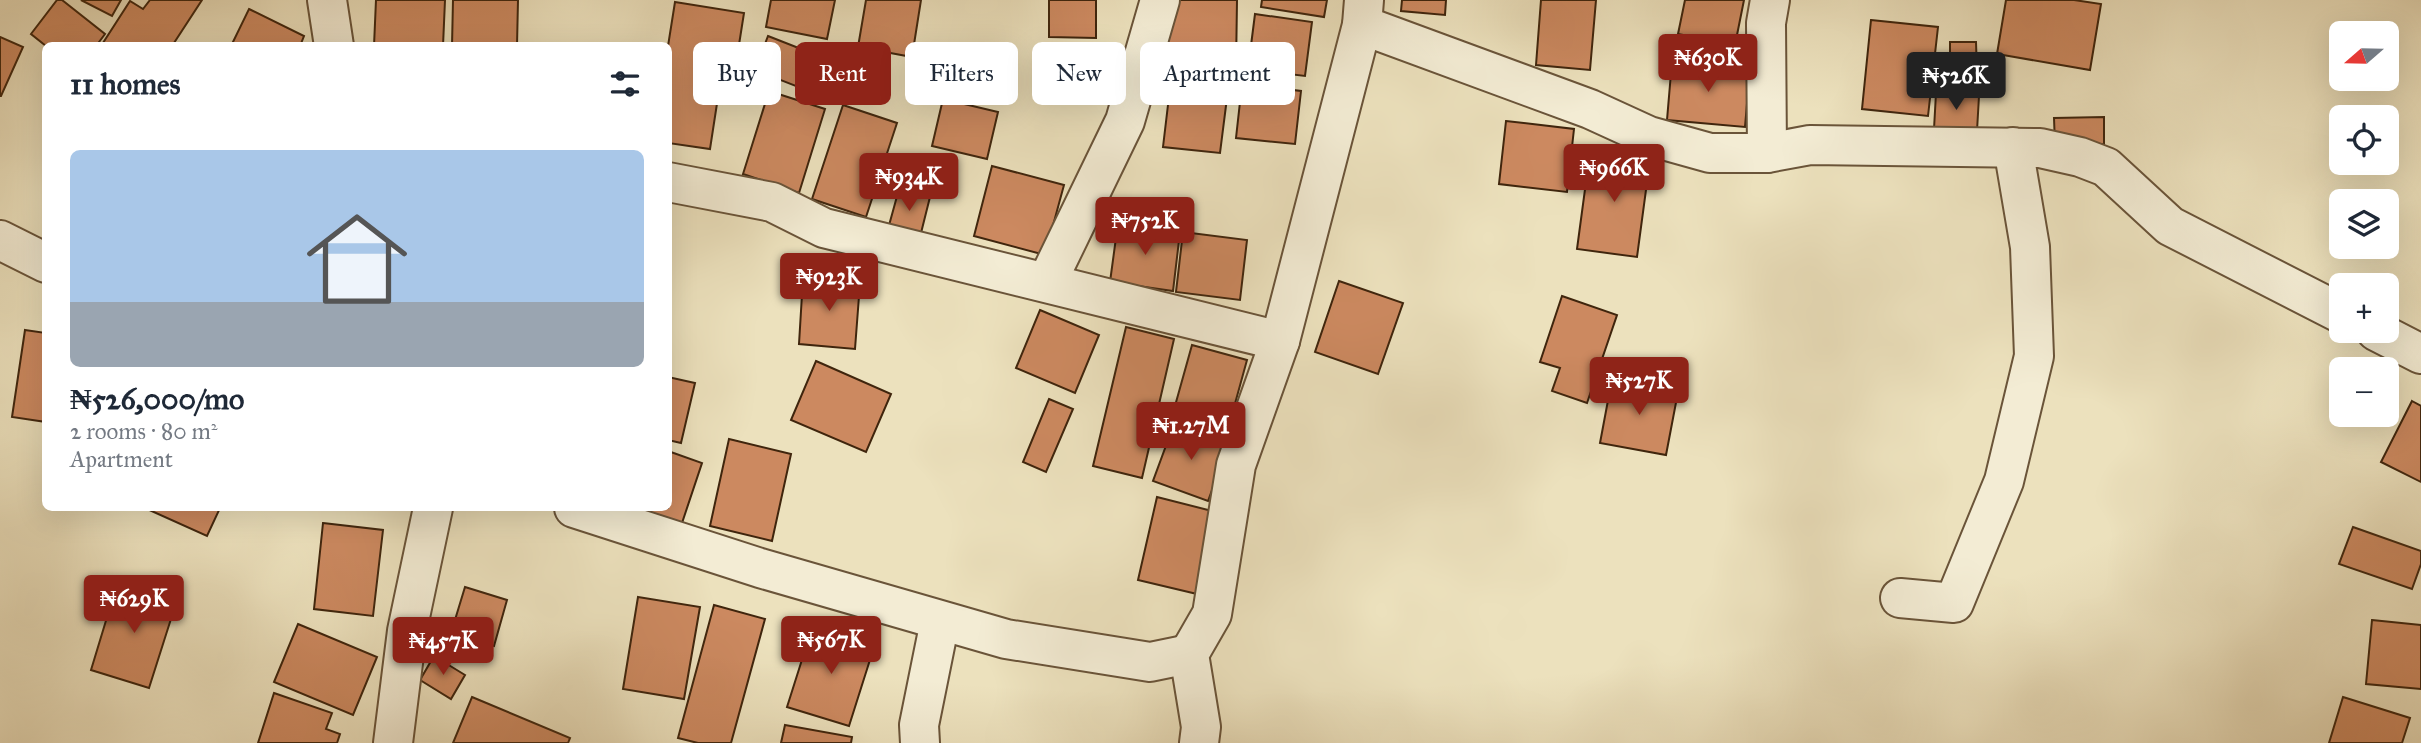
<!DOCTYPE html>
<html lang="en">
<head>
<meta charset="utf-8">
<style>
  body { margin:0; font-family:"IM FELL Great Primer",serif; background:#f2f2f3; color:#1f2937; height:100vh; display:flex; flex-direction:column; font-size:26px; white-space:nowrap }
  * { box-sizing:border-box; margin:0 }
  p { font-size:23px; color:#747a83 }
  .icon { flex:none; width:38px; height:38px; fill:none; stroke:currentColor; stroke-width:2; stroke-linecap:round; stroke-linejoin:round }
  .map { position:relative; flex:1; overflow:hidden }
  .sheet { position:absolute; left:42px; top:42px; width:630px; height:469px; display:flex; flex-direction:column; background:#fff; border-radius:10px; box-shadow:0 7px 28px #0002 }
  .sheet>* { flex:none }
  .top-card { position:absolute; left:693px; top:42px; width:665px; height:63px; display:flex; gap:14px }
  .needle { width:46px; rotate:250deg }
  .fabs { position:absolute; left:2329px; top:21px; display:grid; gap:14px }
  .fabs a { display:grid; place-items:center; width:70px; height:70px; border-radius:10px; background:#fff; box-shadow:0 7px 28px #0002; font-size:35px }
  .price { position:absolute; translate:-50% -60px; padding:0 16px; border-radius:7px; background:#8f2418; color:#fff; font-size:23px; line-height:46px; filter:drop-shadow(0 2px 4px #0008) }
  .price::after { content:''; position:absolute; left:50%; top:42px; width:21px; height:16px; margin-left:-10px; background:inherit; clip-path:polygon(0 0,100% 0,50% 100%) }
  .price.active { background:#222; color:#fff }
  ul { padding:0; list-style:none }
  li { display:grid; align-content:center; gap:14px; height:371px; padding:0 28px }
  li+li { border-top:2px solid #e0e1e3 }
  li span { display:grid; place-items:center; height:217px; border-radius:10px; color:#555 }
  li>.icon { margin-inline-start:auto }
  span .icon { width:126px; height:126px; fill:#fffc; stroke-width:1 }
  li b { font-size:30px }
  h2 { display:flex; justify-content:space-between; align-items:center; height:84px; padding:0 28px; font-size:30px }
  .pill { padding:0 24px; border-radius:10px; background:#fff; box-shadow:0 7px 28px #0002; font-size:24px; line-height:63px }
  .pill.active { background:#8f2418; color:#fff }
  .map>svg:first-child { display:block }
  .building { fill:#cc8960; stroke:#3f250d; stroke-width:2 }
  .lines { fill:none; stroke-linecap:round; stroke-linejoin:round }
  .minor-casing { stroke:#6a5439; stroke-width:42 }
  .minor { stroke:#f3ecd4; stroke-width:38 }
</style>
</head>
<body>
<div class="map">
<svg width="2421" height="743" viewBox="0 0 2421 743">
  <rect width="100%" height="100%" fill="#ece1bd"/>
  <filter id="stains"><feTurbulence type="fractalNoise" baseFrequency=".00286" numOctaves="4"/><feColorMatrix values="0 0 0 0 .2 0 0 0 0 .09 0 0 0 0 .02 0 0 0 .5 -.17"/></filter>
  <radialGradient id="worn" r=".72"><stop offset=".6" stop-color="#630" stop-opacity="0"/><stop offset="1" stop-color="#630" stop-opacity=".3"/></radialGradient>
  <g class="building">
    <path d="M 57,0 L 62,0 L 105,34 L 96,46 L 46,46 L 31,34 Z"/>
    <path d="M 81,0 L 121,0 L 112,16 Z"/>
    <path d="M 150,0 L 202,0 L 172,46 L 101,46 L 130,1 L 143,9 Z"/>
    <path d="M 376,0 L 445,0 L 443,46 L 374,46 Z"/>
    <path d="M 453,0 L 518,0 L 517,46 L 452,46 Z"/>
    <path d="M 771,0 L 835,0 L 827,39 L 766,27 Z"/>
    <path d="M 866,0 L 921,0 L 912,57 L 858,47 Z"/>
    <path d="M 1049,0 L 1096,0 L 1096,38 L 1049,37 Z"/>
    <path d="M 1167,0 L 1237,0 L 1236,68 L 1166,66 Z"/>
    <path d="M 1262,0 L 1327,0 L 1324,17 L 1261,7 Z"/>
    <path d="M 1402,0 L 1446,0 L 1445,15 L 1401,11 Z"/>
    <path d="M 1541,0 L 1596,0 L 1590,70 L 1536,65 Z"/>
    <path d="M 1685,0 L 1744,0 L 1735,45 L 1678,34 Z"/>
    <path d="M 2006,0 L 2074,0 L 2101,4 L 2090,70 L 1997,54 Z"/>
    <path d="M 675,2 L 744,13 L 735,70 L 701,64 L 696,93 L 718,97 L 710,149 L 668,143 L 668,46 Z"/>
    <path d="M 249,9 L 304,36 L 300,46 L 231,46 Z"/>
    <path d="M 1255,14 L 1312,22 L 1305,76 L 1248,69 Z"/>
    <path d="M 1871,20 L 1938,27 L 1928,116 L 1862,109 Z"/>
    <path d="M 768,36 L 837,63 L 824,97 L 755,70 Z"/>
    <path d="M 0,37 L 23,47 L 1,96 L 0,96 Z"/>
    <path d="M 1950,42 L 1976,42 L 1977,74 L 1950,74 Z"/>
    <path d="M 1672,61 L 1750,68 L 1745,127 L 1667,120 Z"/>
    <path d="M 1160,73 L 1229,82 L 1220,153 L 1163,147 L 1170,88 L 1158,87 Z"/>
    <path d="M 1242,84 L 1301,91 L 1295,144 L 1236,138 Z"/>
    <path d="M 769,91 L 825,109 L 799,193 L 743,174 Z"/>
    <path d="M 1936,93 L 1979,96 L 1977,131 L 1934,129 Z"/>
    <path d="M 943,99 L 998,112 L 987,159 L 932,146 Z"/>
    <path d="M 843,105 L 897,123 L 866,217 L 812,199 Z"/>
    <path d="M 2104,117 L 2104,144 L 2055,145 L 2054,118 Z"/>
    <path d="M 1506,121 L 1574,129 L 1567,192 L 1499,184 Z"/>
    <path d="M 1590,152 L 1650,160 L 1637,257 L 1577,249 Z"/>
    <path d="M 992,166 L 1064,185 L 1045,255 L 974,236 Z"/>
    <path d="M 899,189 L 930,197 L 920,237 L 888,229 Z"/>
    <path d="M 1118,223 L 1180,232 L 1173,291 L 1110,282 Z"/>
    <path d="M 1183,232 L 1247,240 L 1240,300 L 1176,292 Z"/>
    <path d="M 803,278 L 860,283 L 855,349 L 799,344 Z"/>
    <path d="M 1339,281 L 1403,303 L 1378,374 L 1315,352 Z"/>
    <path d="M 1562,296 L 1617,315 L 1587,403 L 1552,391 L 1560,368 L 1540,362 Z"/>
    <path d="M 1040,310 L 1099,335 L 1075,393 L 1016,368 Z"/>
    <path d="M 1126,327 L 1174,339 L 1142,478 L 1093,466 Z"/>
    <path d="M 25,330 L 46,333 L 46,422 L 12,417 Z"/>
    <path d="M 1192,345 L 1247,360 L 1228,429 L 1173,413 Z"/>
    <path d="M 816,361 L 891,394 L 866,452 L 791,420 Z"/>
    <path d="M 668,377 L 695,383 L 681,443 L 668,440 Z"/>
    <path d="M 1612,379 L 1678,392 L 1666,455 L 1600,443 Z"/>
    <path d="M 1049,399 L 1073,409 L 1046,472 L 1023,462 Z"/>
    <path d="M 2412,401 L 2421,406 L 2421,482 L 2381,462 Z"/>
    <path d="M 1174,424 L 1229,444 L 1208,501 L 1153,481 Z"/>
    <path d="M 729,439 L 791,454 L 772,541 L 710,526 Z"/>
    <path d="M 668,451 L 702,463 L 682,523 L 637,508 L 668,508 Z"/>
    <path d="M 1157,497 L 1216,512 L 1197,594 L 1138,580 Z"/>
    <path d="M 145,508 L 220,508 L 207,536 Z"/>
    <path d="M 323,523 L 383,530 L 373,616 L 314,609 Z"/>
    <path d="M 2353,527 L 2421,551 L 2421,564 L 2412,589 L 2339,564 Z"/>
    <path d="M 118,581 L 177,600 L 149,688 L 91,670 Z"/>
    <path d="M 465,587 L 507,600 L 494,646 L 451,633 Z"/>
    <path d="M 638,597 L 700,607 L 684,699 L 623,689 Z"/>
    <path d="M 714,605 L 765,619 L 731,743 L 698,743 L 678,738 Z"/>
    <path d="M 2372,620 L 2421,625 L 2421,689 L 2366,684 Z"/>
    <path d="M 298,624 L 377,657 L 353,715 L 274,682 Z"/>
    <path d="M 813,625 L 875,644 L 849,726 L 787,707 Z"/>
    <path d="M 434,656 L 465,675 L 451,699 L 420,680 Z"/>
    <path d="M 274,693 L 332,713 L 326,729 L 340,734 L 337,743 L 258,743 Z"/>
    <path d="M 472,697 L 570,738 L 568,743 L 453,743 Z"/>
    <path d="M 2343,697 L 2410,718 L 2402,743 L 2329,743 Z"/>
    <path d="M 785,725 L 852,737 L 851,743 L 781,743 Z"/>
  </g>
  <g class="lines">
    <g class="minor-casing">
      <g id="minor">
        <path d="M 327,0 L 334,46"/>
        <path d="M 1362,25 L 1590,109 L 1649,136 L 1710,153 L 1767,153 L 1810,145 L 2040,148 L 2080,157 L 2106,167 L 2170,226 L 2342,314"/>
        <path d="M 1767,153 L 1766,23 L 1770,0"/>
        <path d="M 668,182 L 772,202 L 824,228 L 1280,341"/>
        <path d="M 0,240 L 46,263"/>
        <path d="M 1047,282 L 1125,121 L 1160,0"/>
        <path d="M 2376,331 L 2421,354"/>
        <path d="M 574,508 L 760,568 L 1006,639 L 1150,662 L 1189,654"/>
        <path d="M 1900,598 L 1954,603 L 2004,481 L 2034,356 L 2030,247 L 2013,147"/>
        <path d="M 393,743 L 407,631 L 433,508"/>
        <path d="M 920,743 L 919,725 L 940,621"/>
        <path d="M 1199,743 L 1201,727 L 1189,654 L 1212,614 L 1236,465 L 1280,341 L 1362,25 L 1364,0"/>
      </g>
    </g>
    <use href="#minor" class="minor"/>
  </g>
  <rect width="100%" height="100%" filter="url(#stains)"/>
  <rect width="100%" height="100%" fill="url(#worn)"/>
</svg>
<div class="fabs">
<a><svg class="needle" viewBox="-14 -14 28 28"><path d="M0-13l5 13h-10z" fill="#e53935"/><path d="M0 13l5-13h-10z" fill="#747a83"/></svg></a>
<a><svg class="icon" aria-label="locate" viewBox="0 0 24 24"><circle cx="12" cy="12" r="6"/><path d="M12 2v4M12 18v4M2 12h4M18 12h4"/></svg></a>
<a><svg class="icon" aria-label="layers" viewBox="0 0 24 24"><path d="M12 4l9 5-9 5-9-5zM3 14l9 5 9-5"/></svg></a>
<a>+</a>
<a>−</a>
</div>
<b class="price" style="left:1708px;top:94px">₦630K</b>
<b class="price active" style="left:1956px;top:112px">₦526K</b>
<b class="price" style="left:1614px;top:204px">₦966K</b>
<b class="price" style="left:909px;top:213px">₦934K</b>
<b class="price" style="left:1145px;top:257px">₦752K</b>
<b class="price" style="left:829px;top:313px">₦923K</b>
<b class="price" style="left:1639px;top:417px">₦527K</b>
<b class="price" style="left:1191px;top:462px">₦1.27M</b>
<b class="price" style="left:134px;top:635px">₦629K</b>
<b class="price" style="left:831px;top:676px">₦567K</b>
<b class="price" style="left:443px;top:677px">₦457K</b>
<div class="top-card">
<a class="pill">Buy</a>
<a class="pill active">Rent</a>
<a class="pill">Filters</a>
<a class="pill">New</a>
<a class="pill">Apartment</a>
</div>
<section class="sheet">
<h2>11 homes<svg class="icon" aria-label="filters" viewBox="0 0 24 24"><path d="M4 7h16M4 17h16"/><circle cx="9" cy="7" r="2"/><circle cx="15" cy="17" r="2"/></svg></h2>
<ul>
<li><span style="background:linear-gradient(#a9c7e8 70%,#9aa5b1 0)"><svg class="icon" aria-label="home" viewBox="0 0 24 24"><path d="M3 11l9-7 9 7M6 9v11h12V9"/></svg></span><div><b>₦526,000/mo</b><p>2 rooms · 80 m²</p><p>Apartment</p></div></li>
</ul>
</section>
</div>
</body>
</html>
